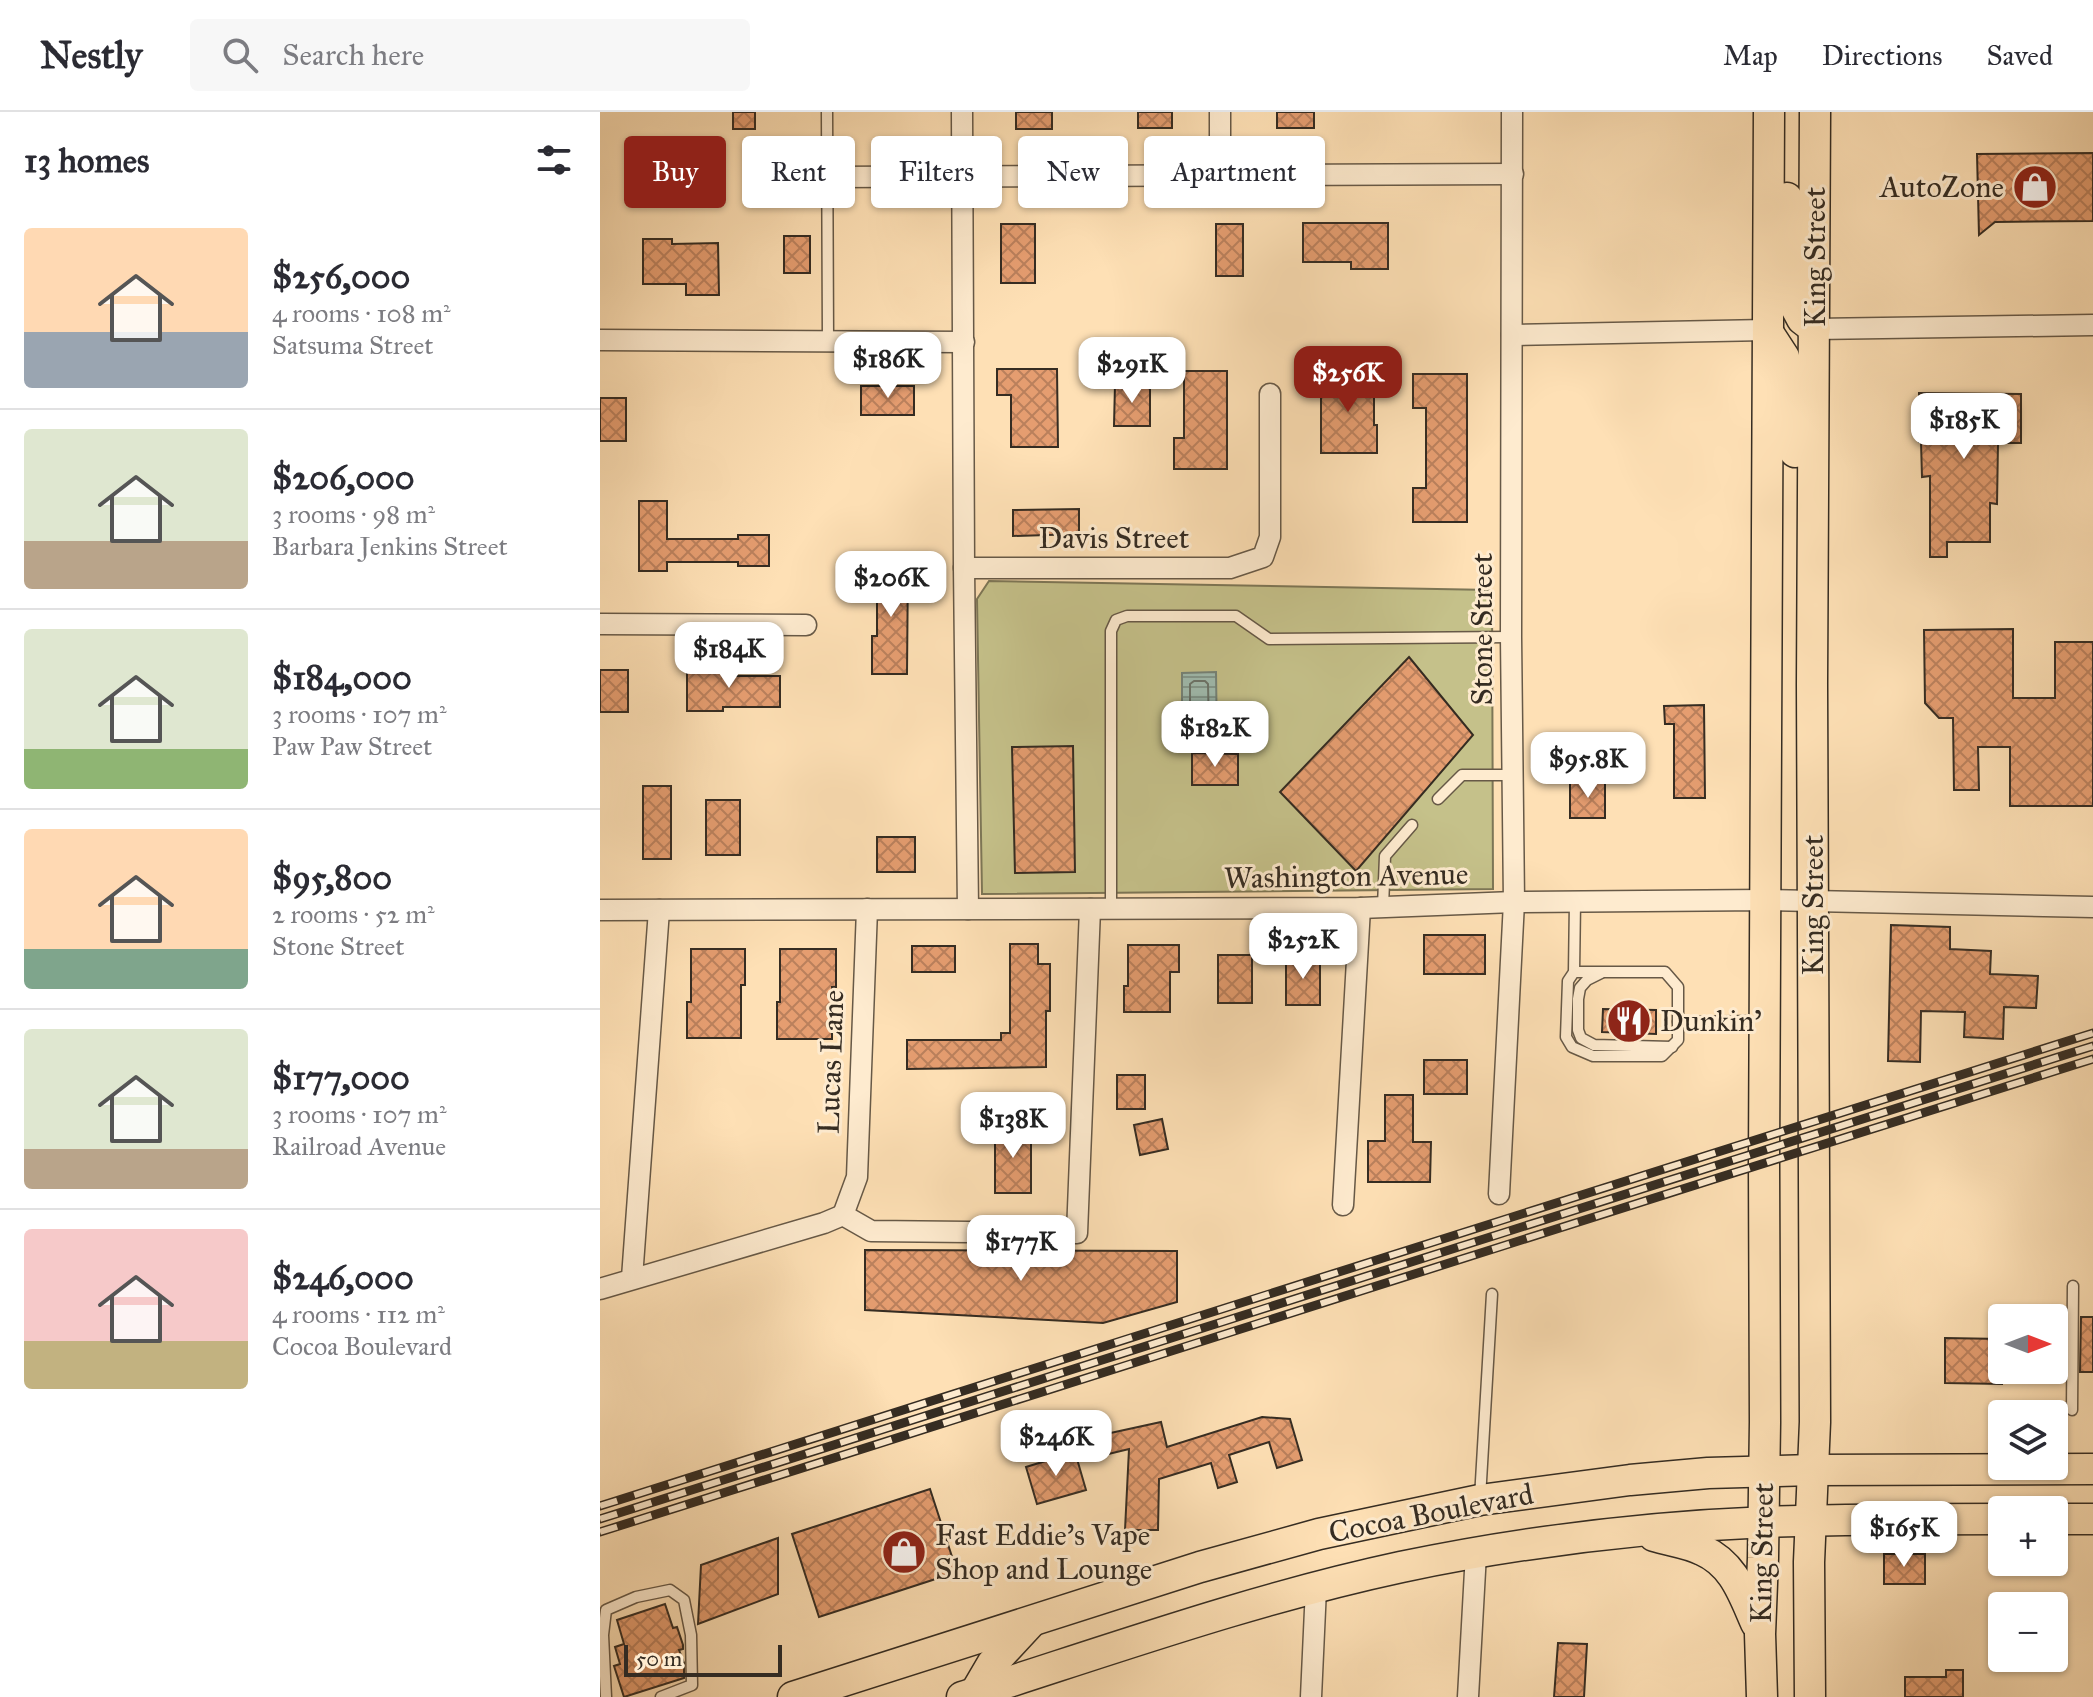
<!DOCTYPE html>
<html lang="en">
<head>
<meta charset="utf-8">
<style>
  body { margin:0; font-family:"IM FELL Great Primer",serif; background:#f7f7f7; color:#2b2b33; height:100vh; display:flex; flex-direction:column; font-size:30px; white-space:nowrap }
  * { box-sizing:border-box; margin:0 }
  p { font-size:26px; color:#7c7c81 }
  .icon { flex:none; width:44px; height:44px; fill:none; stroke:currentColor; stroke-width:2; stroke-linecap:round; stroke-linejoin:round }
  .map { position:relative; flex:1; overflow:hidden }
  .details { display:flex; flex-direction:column; background:#fff; width:600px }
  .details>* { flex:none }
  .guide { position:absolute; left:24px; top:24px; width:760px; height:72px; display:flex; gap:16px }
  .needle { width:52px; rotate:90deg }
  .controls { position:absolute; left:1388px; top:1192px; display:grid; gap:16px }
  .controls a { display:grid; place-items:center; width:80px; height:80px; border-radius:8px; background:#fff; box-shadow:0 2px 6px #0004; font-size:40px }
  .scale { position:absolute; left:24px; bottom:20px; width:158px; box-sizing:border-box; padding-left:8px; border:4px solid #352c22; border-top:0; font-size:22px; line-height:28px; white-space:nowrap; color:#352c22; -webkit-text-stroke:6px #feebcf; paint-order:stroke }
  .price { position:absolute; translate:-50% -68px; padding:0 18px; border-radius:16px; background:#fff; color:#222; font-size:26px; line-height:52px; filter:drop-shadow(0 2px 4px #0008) }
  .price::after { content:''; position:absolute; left:50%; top:48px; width:24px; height:18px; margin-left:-12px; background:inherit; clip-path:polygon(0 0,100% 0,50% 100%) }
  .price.on { background:#8f2418; color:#fff }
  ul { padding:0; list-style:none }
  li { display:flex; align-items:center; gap:24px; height:200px; padding:0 24px }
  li+li { border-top:2px solid #e1e1e2 }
  li span { display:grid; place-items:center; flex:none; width:224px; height:160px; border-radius:8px; color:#555 }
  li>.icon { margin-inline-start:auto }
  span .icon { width:96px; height:96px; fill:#fffc; stroke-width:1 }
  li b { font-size:34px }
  h2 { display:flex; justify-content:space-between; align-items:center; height:96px; padding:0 24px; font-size:34px }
  .chip { padding:0 28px; border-radius:8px; background:#fff; box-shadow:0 2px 6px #0004; font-size:28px; line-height:72px }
  .chip.on { background:#8f2418; color:#fff }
  header { display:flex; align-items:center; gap:48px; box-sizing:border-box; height:112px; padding:0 40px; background:#fff; border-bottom:2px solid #e1e1e2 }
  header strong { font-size:38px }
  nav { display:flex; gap:44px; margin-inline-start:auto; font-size:28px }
  .search { width:560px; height:72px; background:#f7f7f7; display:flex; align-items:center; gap:20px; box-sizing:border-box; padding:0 28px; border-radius:8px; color:#7c7c81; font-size:30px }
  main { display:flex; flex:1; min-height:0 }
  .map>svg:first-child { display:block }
  .green { fill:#c5c18a; stroke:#7d7656; stroke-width:2 }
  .water { fill:url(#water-rules); stroke:#758378; stroke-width:2 }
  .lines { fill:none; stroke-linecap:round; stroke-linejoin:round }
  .shore { stroke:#6a746a; stroke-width:2 }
  .building { fill:url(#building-cross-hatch); stroke:#352c22; stroke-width:2 }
  .service-casing { stroke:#675947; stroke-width:13 }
  .minor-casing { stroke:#675947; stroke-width:23 }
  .primary-casing { stroke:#352c22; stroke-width:33 }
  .service { stroke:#feebcf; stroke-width:10 }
  .minor { stroke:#feebcf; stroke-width:20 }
  .primary { stroke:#fee0b5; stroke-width:30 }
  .rail-casing { stroke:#352c22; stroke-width:9 }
  .rail { stroke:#feebcf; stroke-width:6; stroke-dasharray:18; stroke-linecap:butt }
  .labels { text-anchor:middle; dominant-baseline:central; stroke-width:6; stroke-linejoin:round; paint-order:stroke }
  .poi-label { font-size:30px; fill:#352c22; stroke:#feebcf; text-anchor:start }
  .street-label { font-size:30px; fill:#352c22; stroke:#feebcf }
</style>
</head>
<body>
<header>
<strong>Nestly</strong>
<div class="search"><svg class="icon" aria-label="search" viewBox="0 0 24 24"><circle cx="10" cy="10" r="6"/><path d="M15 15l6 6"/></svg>Search here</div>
<nav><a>Map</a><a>Directions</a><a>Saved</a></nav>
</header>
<main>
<section class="details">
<h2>13 homes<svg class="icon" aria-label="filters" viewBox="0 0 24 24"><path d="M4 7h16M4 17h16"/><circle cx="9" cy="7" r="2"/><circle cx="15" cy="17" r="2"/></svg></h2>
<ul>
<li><span style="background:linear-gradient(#ffd9b3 65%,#9aa5b1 0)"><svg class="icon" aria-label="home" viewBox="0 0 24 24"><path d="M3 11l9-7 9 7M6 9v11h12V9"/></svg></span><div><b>$256,000</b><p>4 rooms · 108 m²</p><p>Satsuma Street</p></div></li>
<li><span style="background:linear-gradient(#dfe7d0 70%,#b9a48a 0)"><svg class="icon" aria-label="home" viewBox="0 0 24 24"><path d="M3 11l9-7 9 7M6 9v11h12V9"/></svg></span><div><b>$206,000</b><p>3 rooms · 98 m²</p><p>Barbara Jenkins Street</p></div></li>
<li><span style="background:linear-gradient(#dfe7d0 75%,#8fb573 0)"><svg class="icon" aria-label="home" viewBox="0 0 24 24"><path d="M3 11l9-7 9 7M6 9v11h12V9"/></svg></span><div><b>$184,000</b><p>3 rooms · 107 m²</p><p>Paw Paw Street</p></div></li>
<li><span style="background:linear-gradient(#ffd9b3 75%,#7fa58c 0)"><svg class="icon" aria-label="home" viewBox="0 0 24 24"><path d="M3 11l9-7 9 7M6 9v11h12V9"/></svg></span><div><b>$95,800</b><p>2 rooms · 52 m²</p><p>Stone Street</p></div></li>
<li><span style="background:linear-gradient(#dfe7d0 75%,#b9a48a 0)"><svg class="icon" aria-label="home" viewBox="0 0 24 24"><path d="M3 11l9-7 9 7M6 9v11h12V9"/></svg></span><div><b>$177,000</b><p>3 rooms · 107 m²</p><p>Railroad Avenue</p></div></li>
<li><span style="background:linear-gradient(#f6c9c9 70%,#c2b280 0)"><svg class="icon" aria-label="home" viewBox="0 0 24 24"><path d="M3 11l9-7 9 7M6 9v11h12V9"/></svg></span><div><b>$246,000</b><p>4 rooms · 112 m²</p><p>Cocoa Boulevard</p></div></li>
</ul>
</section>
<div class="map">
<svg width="1493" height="1585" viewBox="0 0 1493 1585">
  <defs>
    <pattern id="water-rules" width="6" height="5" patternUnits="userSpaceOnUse" patternTransform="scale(2)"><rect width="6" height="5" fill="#a0bdb1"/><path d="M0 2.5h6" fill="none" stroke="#839a90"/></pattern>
    <pattern id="building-cross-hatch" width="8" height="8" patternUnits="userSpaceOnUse" patternTransform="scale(2)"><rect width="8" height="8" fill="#e59d70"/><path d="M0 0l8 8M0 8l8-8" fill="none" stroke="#ba805c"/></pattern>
  </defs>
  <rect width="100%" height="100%" fill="#fee0b5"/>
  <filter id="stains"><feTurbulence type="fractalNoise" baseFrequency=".0025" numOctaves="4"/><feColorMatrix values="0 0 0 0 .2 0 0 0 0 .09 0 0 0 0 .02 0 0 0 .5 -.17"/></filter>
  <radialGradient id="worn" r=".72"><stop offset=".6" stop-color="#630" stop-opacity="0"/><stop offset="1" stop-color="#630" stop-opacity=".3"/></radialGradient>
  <path class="green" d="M 389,469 L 892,478 L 893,777 L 382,782 L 377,487 Z"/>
  <path class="water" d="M 616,560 L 617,632 L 582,632 L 582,561 Z"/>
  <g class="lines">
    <path class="shore" d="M 594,569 L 605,569 L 608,572 L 609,620 L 605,624 L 593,624 L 590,621 L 590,572 Z"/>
  </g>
  <g class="building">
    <rect x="133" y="0" width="22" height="17"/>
    <rect x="416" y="0" width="36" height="17"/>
    <rect x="538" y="0" width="34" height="16"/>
    <rect x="677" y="0" width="37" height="16"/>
    <path d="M 1493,41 L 1493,109 L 1395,110 L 1379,123 L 1377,42 Z"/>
    <path d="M 703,111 L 788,111 L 788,157 L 751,157 L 751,150 L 703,150 Z"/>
    <rect x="401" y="112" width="34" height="59"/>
    <rect x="616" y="112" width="27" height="52"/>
    <rect x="184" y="124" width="26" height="37"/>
    <path d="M 43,127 L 72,127 L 72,132 L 118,131 L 119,183 L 86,183 L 86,172 L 43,172 Z"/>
    <path d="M 397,257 L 457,257 L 458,335 L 411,335 L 411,283 L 397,283 Z"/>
    <path d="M 584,259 L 627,259 L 627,357 L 574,357 L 574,326 L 584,326 Z"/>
    <path d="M 813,262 L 867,262 L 867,410 L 813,410 L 813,376 L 826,376 L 826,296 L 813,296 Z"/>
    <path d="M 721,263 L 774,263 L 774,313 L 777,313 L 777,341 L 721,341 Z"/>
    <path d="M 515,272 L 550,272 L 550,314 L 514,314 Z"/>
    <rect x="261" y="274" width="53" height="29"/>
    <path d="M 1319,281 L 1421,282 L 1421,331 L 1398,331 L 1397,392 L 1390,391 L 1390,430 L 1347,430 L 1347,445 L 1330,445 L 1330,364 L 1322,365 L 1321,330 L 1319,330 Z"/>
    <rect x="0" y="286" width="26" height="43"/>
    <path d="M 39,389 L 67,389 L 67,427 L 138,427 L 138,423 L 169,423 L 169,454 L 138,454 L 138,450 L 67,450 L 67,459 L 39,459 Z"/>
    <path d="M 479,397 L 479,422 L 413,424 L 413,398 Z"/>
    <path d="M 277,449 L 308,449 L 307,562 L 272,562 L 272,524 L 277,524 Z"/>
    <path d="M 1413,517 L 1413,586 L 1455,586 L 1455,530 L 1493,530 L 1493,694 L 1410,694 L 1410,635 L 1378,635 L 1379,678 L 1354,678 L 1353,606 L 1339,606 L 1325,591 L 1324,518 Z"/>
    <path d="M 809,545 L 873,623 L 756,759 L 680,680 Z"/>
    <path d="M 87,553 L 123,553 L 123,564 L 180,564 L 180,595 L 123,595 L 123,599 L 87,599 Z"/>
    <rect x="0" y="558" width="28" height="42"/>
    <path d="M 1104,593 L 1105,686 L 1074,686 L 1074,612 L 1065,612 L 1064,594 Z"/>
    <path d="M 473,634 L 475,760 L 415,761 L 412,635 Z"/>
    <path d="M 592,641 L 638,642 L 638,673 L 592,673 Z"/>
    <rect x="970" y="671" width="35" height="35"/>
    <rect x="43" y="674" width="28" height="73"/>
    <rect x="106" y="688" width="34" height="55"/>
    <rect x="277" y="725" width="38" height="35"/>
    <path d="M 1291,813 L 1350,815 L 1350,837 L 1391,839 L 1390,862 L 1438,864 L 1436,896 L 1404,895 L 1403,927 L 1364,925 L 1365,900 L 1321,899 L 1320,950 L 1288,949 Z"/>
    <rect x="824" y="823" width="61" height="39"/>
    <path d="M 410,832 L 438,832 L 438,852 L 450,852 L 450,899 L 446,899 L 446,955 L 307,957 L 307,928 L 401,928 L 401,921 L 410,921 Z"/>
    <path d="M 528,833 L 579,833 L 579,860 L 570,860 L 570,900 L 524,900 L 524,874 L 528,874 Z"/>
    <rect x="312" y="834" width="43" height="26"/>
    <path d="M 91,837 L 145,837 L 145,873 L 141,873 L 141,926 L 87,926 L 87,890 L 91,890 Z"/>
    <path d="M 180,837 L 236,837 L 236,875 L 232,875 L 232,927 L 177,927 L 177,890 L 180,890 Z"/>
    <rect x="618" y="843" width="34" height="48"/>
    <rect x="686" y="845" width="34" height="48"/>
    <path d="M 1003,897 L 1056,898 L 1056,922 L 1002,920 Z"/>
    <rect x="824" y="948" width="43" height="34"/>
    <rect x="517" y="963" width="28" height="34"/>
    <path d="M 785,983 L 813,983 L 813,1030 L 831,1030 L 830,1070 L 768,1070 L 768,1029 L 785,1029 Z"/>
    <path d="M 562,1007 L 568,1037 L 540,1043 L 534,1013 Z"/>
    <rect x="395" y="1016" width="36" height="65"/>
    <path d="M 265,1138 L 577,1139 L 577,1190 L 503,1211 L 265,1198 Z"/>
    <path d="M 1481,1205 L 1493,1205 L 1493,1260 L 1480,1260 Z"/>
    <path d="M 1345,1226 L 1402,1227 L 1402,1272 L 1345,1271 Z"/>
    <path d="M 662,1305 L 690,1307 L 702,1348 L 677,1356 L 669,1330 L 629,1343 L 637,1370 L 618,1376 L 611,1351 L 559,1367 L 558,1418 L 525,1418 L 529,1337 L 496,1345 L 492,1325 L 561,1310 L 567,1335 Z"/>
    <path d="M 475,1340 L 486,1378 L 437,1392 L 426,1355 Z"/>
    <path d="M 330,1377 L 357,1460 L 219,1505 L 192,1422 Z"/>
    <path d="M 178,1426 L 178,1482 L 98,1512 L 101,1453 Z"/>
    <rect x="1284" y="1442" width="41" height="30"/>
    <path d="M 65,1492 L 73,1516 L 77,1515 L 83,1533 L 83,1537 L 79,1538 L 84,1551 L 84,1566 L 24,1585 L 14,1554 L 20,1552 L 15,1535 L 24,1532 L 17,1508 Z"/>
    <path d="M 958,1531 L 987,1532 L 984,1585 L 954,1585 Z"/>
    <path d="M 1346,1558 L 1363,1558 L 1363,1585 L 1305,1585 L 1305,1565 L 1346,1565 Z"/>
  </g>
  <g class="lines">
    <g class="service-casing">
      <g id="service">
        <path d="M 227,0 L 228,229"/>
        <path d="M 838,687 L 862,663 L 912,663"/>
        <path d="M 783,795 L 785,744 L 812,713"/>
        <path d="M 511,796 L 511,519 L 516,508 L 527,504 L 636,504 L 669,527 L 911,525"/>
        <path d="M 974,860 L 1065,860 L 1078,875 L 1078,928 L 1062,944 L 993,944 L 972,935 L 966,925 L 968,869 L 974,860 L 975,790"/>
        <path d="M 1001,861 L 987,868 L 980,876 L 978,887 L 978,918 L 981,926 L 994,933 L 1072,935"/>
        <path d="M 1078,910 L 1163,909"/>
        <path d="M 1472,1298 L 1473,1174"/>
        <path d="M 880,1386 L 892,1182"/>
        <path d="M 6,1585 L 3,1523 L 6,1498 L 36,1485 L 70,1478 L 84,1488 L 91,1523 L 92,1573 L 61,1585"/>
      </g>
    </g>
    <g class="minor-casing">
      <g id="minor">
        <path d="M 362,0 L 364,456 L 368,797"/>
        <path d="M 620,0 L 620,62"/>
        <path d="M 227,65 L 913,62"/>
        <path d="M 1215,217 L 1493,213"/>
        <path d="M 912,223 L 1166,218"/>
        <path d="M 0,228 L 364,230"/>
        <path d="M 364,456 L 630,456 L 663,445 L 670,425 L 670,282"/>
        <path d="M 0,512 L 206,513"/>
        <path d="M 0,798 L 760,796 L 914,790 L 1165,788 L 1493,795"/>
        <path d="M 899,1082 L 914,790 L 911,525 L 912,0"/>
        <path d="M 743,1093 L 760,796"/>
        <path d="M 243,1103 L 257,1065 L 267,797"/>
        <path d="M 32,1166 L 59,798"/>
        <path d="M 0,1177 L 224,1111 L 243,1103 L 271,1119 L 477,1121 L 490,797"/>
        <path d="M 711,1585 L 716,1476"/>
        <path d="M 868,1585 L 876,1441"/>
      </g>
    </g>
    <g class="primary-casing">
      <g id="primary">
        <path d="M 1187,86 L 1190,160 L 1194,192 L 1202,207 L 1215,217"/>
        <path d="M 1169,222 L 1184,245 L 1190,269 L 1195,340"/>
        <path d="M 1454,1407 L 1493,1407"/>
        <path d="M 1054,1424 C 1070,1429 1088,1431 1102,1438 C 1134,1452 1143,1482 1156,1511"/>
        <path d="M 375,1581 L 392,1552 L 431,1510"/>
        <path d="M 193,1585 L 600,1455 L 719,1422 L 880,1388 L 1030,1368 L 1108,1361 L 1213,1358 L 1493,1357"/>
        <path d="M 362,1585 C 507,1539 652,1487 801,1455 C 921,1430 1044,1415 1167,1410 C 1245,1407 1324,1407 1402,1407"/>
        <path d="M 1162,1585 L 1160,1522 L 1163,1446 L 1165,1310 L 1164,1051 L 1169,0"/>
        <path d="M 1210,1585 L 1209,1450 L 1215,1310 L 1212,572 L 1215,0"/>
      </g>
    </g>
    <use href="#service" class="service"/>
    <use href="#minor" class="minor"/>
    <use href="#primary" class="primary"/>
    <g class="rail-casing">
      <g id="rail">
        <path d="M 0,1394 L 1493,921"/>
        <path d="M 0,1407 L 1493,934"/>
        <path d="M 0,1420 L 1493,947"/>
      </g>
    </g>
    <use href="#rail" class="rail"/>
  </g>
  <defs>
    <g id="shop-disc" transform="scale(2.3)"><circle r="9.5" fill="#8f2418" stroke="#feebcf"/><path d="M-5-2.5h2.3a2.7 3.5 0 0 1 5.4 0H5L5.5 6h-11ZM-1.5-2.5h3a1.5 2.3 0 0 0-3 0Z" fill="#fff"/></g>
    <g id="restaurant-disc" transform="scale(2.3)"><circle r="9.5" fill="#8f2418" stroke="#feebcf"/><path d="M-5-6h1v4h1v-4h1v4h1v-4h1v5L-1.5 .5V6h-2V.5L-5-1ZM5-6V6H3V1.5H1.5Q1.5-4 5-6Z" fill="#fff"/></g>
  </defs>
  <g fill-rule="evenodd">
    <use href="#shop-disc" x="1435" y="75"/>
    <use href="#restaurant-disc" x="1029" y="909"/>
    <use href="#shop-disc" x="304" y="1440"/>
  </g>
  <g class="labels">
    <g class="poi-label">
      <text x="1404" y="75" text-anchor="end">AutoZone</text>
      <text x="1060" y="909">Dunkin'</text>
      <text x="335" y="1423">Fast Eddie's Vape<tspan x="335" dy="34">Shop and Lounge</tspan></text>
    </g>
    <g class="street-label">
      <text transform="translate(1215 145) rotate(-90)">King Street</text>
      <text x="514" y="426">Davis Street</text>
      <text transform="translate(882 517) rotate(-90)">Stone Street</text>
      <text transform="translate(746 764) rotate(-1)">Washington Avenue</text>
      <text transform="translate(1213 793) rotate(-90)">King Street</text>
      <text transform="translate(231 950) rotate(-88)">Lucas Lane</text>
      <text transform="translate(831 1401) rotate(-11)">Cocoa Boulevard</text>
      <text transform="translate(1162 1441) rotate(-89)">King Street</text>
    </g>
  </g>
  <rect width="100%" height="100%" filter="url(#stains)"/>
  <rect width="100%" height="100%" fill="url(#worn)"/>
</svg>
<div class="controls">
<a><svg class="needle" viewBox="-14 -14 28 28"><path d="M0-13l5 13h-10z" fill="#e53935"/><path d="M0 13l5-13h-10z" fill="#7c7c81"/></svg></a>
<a><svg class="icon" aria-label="layers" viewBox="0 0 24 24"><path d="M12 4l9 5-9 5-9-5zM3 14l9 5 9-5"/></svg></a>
<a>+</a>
<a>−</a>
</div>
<div class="scale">50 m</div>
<b class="price" style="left:288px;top:288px">$186K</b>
<b class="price" style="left:532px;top:293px">$291K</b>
<b class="price on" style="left:748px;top:302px">$256K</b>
<b class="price" style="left:1364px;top:349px">$185K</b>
<b class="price" style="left:291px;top:507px">$206K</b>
<b class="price" style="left:129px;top:578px">$184K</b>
<b class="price" style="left:615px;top:657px">$182K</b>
<b class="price" style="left:988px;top:688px">$95.8K</b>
<b class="price" style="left:703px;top:869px">$252K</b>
<b class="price" style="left:413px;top:1048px">$138K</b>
<b class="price" style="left:421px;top:1171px">$177K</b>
<b class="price" style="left:456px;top:1366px">$246K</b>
<b class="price" style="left:1304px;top:1457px">$165K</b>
<div class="guide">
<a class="chip on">Buy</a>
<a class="chip">Rent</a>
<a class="chip">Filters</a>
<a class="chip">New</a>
<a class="chip">Apartment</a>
</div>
</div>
</main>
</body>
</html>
